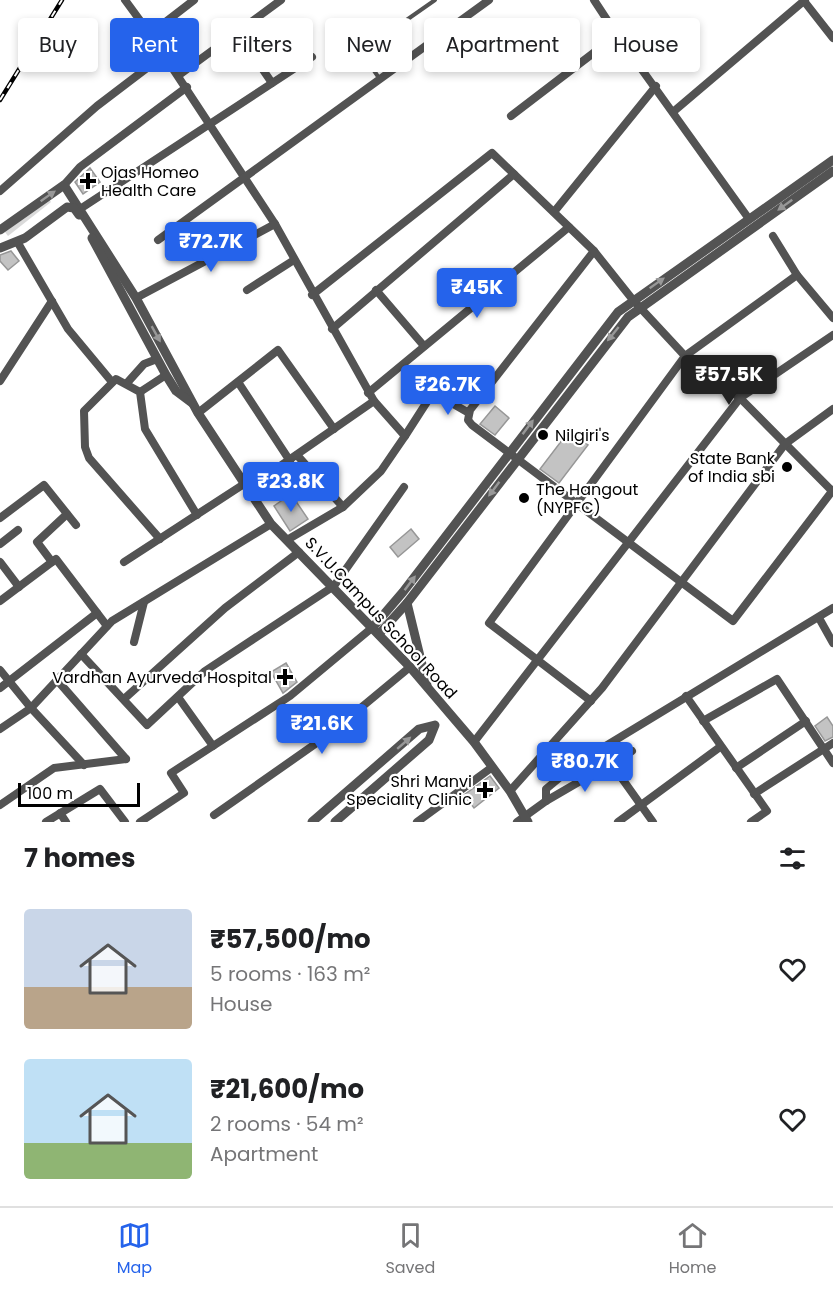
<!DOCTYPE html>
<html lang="en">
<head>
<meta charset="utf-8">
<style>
  body { margin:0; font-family:Poppins,sans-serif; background:#f6f6f6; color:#202124; height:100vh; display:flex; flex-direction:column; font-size:22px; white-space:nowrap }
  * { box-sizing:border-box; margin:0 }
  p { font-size:20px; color:#757577 }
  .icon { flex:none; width:33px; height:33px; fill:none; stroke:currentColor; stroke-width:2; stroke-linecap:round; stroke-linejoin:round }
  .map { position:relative; height:822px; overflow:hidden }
  .panel { display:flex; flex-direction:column; background:#fff; flex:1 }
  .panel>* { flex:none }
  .guide { position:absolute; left:18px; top:18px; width:798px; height:54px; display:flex; gap:12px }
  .scale { position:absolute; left:18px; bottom:15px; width:122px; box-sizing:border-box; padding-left:6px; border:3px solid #000; border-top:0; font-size:16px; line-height:21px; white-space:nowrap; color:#000; -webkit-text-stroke:4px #fff; paint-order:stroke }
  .price { position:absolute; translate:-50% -51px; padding:0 14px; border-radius:6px; background:#2563eb; color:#fff; font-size:20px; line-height:39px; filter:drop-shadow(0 2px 3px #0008) }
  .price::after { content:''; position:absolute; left:50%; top:36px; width:18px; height:14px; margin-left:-9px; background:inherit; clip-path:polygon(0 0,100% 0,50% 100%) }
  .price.current { background:#222; color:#fff }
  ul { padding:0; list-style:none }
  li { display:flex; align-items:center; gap:18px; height:150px; padding:0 24px }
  li span { display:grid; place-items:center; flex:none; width:168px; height:120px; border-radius:6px; color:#555 }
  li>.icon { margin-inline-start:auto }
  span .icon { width:72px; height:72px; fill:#fffc; stroke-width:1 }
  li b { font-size:26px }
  h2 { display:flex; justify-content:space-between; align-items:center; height:72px; padding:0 24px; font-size:26px }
  .pill { padding:0 21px; border-radius:6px; background:#fff; box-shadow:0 3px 9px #0003; font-size:21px; line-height:54px }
  .pill.current { background:#2563eb; color:#fff }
  .tabs { display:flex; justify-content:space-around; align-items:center; height:84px; border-top:2px solid #e0e0e0; background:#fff; font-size:16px; color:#757577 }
  .tabs a { display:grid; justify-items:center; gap:3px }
  .tabs .current { color:#2563eb }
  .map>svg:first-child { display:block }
  .green { fill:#dadada }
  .building { fill:#c3c3c3; stroke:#979797; stroke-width:1.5 }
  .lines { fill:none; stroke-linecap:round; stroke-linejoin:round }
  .service { stroke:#535353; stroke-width:4 }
  .minor { stroke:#535353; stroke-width:8 }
  .tertiary { stroke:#535353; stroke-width:9 }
  .rail-casing { stroke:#000; stroke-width:4.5 }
  .rail { stroke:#fff; stroke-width:2; stroke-dasharray:7; stroke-linecap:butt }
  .oneway { fill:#989898 }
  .poi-dot { fill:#000; stroke:#fff; stroke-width:2 }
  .labels { text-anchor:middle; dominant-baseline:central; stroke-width:4.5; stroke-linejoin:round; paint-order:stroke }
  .poi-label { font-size:16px; fill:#000; stroke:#fff; text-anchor:start }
  .street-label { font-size:16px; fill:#000; stroke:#fff }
</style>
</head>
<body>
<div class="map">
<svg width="833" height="822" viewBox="0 0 833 822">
  <rect width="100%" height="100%" fill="#fff"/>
  <path class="green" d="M 48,198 L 51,202 L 8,236 L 5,232 Z"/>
  <g class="building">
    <path d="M 90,168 L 100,182 L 83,194 L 75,182 Z"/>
    <path d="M 11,251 L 19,261 L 8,270 L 0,261 L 0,255 Z"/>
    <path d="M 495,406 L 509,418 L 495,435 L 480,424 Z"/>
    <path d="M 569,431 L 588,445 L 559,483 L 540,469 Z"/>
    <path d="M 291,494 L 308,519 L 290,531 L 274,506 Z"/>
    <path d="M 411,529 L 419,539 L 398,557 L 390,547 Z"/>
    <path d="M 286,663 L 297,682 L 283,693 L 271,672 Z"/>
    <path d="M 827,717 L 833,726 L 833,737 L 825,741 L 815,726 Z"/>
    <path d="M 490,776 L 499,788 L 474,808 L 464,795 Z"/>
  </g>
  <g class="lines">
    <path class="service" d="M 379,78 L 364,56 L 365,49 L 435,0"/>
    <g class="minor">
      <path d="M 125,0 L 150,34 L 194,0"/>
      <path d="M 594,0 L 617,35"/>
      <path d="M 804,1 L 833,38"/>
      <path d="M 237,32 L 272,83"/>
      <path d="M 150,34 L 275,224 L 374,401 L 247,489"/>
      <path d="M 179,75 L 281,0"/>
      <path d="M 673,112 L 805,0"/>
      <path d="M 511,116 L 617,35 L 749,219"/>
      <path d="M 64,185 L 80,167 L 187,87"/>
      <path d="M 0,191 L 97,106 L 164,55"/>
      <path d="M 80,209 L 312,57"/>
      <path d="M 554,212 L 656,86"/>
      <path d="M 773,236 L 797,275 L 833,318"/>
      <path d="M 158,240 L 489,0"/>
      <path d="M 18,243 L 68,329 L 112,382"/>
      <path d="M 594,251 L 470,410 L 468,420 L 472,425 L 733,621 L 833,490"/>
      <path d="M 247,290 L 294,260"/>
      <path d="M 376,290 L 424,346"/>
      <path d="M 312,295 L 492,153 L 594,251 L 633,300 L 685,356 L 740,398 L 833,492"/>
      <path d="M 136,298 L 275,224"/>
      <path d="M 332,329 L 514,174"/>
      <path d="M 0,381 L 52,301"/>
      <path d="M 238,382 L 290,461"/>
      <path d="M 127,383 L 144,364 L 157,359"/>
      <path d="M 140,392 L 166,375"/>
      <path d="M 368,393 L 569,227"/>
      <path d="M 198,413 L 278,350 L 334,429"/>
      <path d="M 405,436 L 432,394 L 436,394 L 469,413"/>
      <path d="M 297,455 L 343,507"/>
      <path d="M 0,518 L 44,485 L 76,525"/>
      <path d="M 160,539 L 89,458 L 85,447 L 84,411 L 116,379 L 140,392 L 145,429 L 197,515"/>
      <path d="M 287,540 L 343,507 L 381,471 L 405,436 L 374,401"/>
      <path d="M 0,544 L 18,530"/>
      <path d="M 0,562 L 19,587"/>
      <path d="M 52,562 L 37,542 L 67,514"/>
      <path d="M 124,562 L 244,484"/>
      <path d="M 0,601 L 56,559 L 107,626"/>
      <path d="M 819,618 L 833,643"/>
      <path d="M 134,642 L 144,602"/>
      <path d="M 81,654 L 147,725 L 205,671 L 334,586 L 404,487"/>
      <path d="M 0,670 L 31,708 L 112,621 L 271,524"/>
      <path d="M 57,680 L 126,759"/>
      <path d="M 0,688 L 97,613"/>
      <path d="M 686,696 L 767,811 L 751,822"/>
      <path d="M 178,697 L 213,746 L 290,696 L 373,627"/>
      <path d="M 124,699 L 225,608 L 299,552"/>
      <path d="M 591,701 L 489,623 L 685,356 L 797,275"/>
      <path d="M 703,721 L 777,679 L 833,763"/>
      <path d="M 0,729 L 31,708 L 84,765"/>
      <path d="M 474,742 L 740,398 L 833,335"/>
      <path d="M 601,749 L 653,822"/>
      <path d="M 736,768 L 806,721"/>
      <path d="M 510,791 L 602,688 L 785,444 L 833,409"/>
      <path d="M 754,794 L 833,743"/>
      <path d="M 546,801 L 546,789 L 576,764 L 833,608"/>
      <path d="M 0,805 L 54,768 L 126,759"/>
      <path d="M 60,813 L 66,822"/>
      <path d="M 214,815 L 328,735 L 410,667"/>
      <path d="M 46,822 L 100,789 L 125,822"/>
      <path d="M 140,822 L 184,793 L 171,773 L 213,746"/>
      <path d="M 417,822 L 491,768"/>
      <path d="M 517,822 L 546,801 L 632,751"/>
      <path d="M 618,822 L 720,747"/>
    </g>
    <g class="tertiary">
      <path d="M 0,230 L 64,185 L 136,298 L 198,413 L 271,524 L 410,667 L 474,742 L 510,791 L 528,822"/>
      <path d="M 92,238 L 166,375 L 176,391 L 192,403"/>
      <path d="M 0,248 L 25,238 L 67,207 L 74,208 L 79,215"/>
      <path d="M 407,603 L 427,685"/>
      <path d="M 373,627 L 403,592 L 618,312 L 833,160"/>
      <path d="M 379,634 L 407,603 L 628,317 L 833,171"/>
      <path d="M 312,822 L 419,729 L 435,725 L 429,740 L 335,822"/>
    </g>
    <g class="rail-casing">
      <path id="rail" d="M 0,100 L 62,0"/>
    </g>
    <use href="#rail" class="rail"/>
  </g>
  <defs><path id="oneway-solid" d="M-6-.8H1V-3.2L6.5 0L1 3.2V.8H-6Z" transform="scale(1.5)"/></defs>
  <g class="oneway">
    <use href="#oneway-solid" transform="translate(48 196) rotate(-35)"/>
    <use href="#oneway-solid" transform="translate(785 205) rotate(144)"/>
    <use href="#oneway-solid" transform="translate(657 283) rotate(-35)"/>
    <use href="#oneway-solid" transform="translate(156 334) rotate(61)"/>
    <use href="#oneway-solid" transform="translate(613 334) rotate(129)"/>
    <use href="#oneway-solid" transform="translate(528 427) rotate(-53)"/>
    <use href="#oneway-solid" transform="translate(494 489) rotate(127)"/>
    <use href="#oneway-solid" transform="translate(410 583) rotate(-53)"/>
    <use href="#oneway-solid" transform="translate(404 743) rotate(-41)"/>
  </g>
  <g class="poi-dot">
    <path d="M85 172h6v6h6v6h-6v6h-6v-6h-6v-6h6z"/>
    <circle cx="543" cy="435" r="6"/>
    <circle cx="787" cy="467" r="6"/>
    <circle cx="524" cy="498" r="6"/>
    <path d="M282 668h6v6h6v6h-6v6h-6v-6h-6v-6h6z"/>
    <path d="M482 781h6v6h6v6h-6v6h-6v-6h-6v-6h6z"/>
  </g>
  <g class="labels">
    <g class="poi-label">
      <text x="101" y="172">Ojas Homeo<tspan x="101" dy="18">Health Care</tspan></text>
      <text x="555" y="435">Nilgiri's</text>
      <text x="775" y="458" text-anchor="end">State Bank<tspan x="775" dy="18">of India sbi</tspan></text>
      <text x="536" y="489">The Hangout<tspan x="536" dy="18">(NYPFC)</tspan></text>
      <text x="272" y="677" text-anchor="end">Vardhan Ayurveda Hospital</text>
      <text x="472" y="781" text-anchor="end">Shri Manvi<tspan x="472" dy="18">Speciality Clinic</tspan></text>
    </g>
    <g class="street-label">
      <text transform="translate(381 618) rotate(47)">S.V.U.Campus School Road</text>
    </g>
  </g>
</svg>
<div class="scale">100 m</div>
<b class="price" style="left:211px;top:273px">₹72.7K</b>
<b class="price" style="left:477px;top:319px">₹45K</b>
<b class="price current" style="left:729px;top:406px">₹57.5K</b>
<b class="price" style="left:448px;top:416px">₹26.7K</b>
<b class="price" style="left:291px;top:513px">₹23.8K</b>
<b class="price" style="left:322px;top:755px">₹21.6K</b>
<b class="price" style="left:585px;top:793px">₹80.7K</b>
<div class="guide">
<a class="pill">Buy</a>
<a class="pill current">Rent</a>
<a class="pill">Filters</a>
<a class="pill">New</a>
<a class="pill">Apartment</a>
<a class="pill">House</a>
</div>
</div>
<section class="panel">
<h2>7 homes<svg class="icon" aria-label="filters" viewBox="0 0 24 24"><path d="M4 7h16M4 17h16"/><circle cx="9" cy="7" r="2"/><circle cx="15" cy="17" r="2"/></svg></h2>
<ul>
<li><span style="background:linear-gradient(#c9d6e8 65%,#b9a48a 0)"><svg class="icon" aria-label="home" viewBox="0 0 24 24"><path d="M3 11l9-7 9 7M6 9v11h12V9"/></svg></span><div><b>₹57,500/mo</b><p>5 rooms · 163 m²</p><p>House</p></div><svg class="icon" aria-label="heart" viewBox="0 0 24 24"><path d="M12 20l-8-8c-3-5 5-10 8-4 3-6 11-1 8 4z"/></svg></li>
<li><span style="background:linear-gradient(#bfe0f5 70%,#8fb573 0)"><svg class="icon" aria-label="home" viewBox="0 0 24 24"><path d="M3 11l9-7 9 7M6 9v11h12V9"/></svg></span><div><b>₹21,600/mo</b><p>2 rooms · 54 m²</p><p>Apartment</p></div><svg class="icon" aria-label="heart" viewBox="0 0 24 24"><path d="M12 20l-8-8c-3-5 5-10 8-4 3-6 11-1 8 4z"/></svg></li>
</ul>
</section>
<nav class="tabs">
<a class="current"><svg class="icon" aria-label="map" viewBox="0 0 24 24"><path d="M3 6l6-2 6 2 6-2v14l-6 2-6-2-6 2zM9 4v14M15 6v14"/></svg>Map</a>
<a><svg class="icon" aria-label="saved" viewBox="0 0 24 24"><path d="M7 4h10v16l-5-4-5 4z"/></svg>Saved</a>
<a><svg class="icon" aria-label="home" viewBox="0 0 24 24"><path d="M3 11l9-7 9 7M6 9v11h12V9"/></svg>Home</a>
</nav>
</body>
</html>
